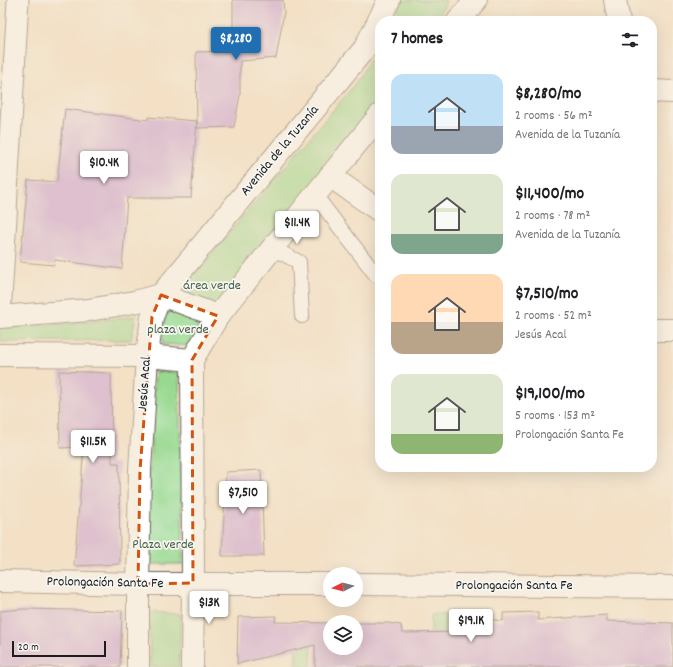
<!DOCTYPE html>
<html lang="en">
<head>
<meta charset="utf-8">
<style>
  body { margin:0; font-family:Dekko,sans-serif; background:#f2f2f2; color:#202124; height:100vh; display:flex; flex-direction:column; font-size:15px; white-space:nowrap }
  * { box-sizing:border-box; margin:0 }
  p { font-size:13px; color:#757577 }
  .icon { flex:none; width:22px; height:22px; fill:none; stroke:currentColor; stroke-width:2; stroke-linecap:round; stroke-linejoin:round }
  .map { position:relative; flex:1; overflow:hidden }
  .panel { position:absolute; left:375px; top:16px; width:282px; height:456px; display:flex; flex-direction:column; background:#fff; border-radius:16px; box-shadow:0 4px 16px #0002 }
  .panel>* { flex:none }
  .needle { width:26px; rotate:264deg }
  .tools { position:absolute; left:323px; top:567px; display:grid; gap:8px }
  .tools a { display:grid; place-items:center; width:40px; height:40px; border-radius:50%; background:#fff; box-shadow:0 4px 16px #0002; font-size:20px }
  .scale { position:absolute; left:12px; bottom:10px; width:94px; box-sizing:border-box; padding-left:4px; border:2px solid #1c1c1c; border-top:0; font-size:11px; line-height:14px; white-space:nowrap; color:#1c1c1c; -webkit-text-stroke:3px #f6f6f2; paint-order:stroke }
  .price { position:absolute; translate:-50% -34px; padding:0 9px; border-radius:4px; background:#fff; color:#222; font-size:13px; line-height:26px; filter:drop-shadow(0 1px 2px #0008) }
  .price::after { content:''; position:absolute; left:50%; top:24px; width:12px; height:9px; margin-left:-6px; background:inherit; clip-path:polygon(0 0,100% 0,50% 100%) }
  .price.on { background:#1f6fb2; color:#fff }
  ul { padding:0; list-style:none }
  li { display:flex; align-items:center; gap:12px; height:100px; padding:0 16px }
  li span { display:grid; place-items:center; flex:none; width:112px; height:80px; border-radius:12px; color:#555 }
  li>.icon { margin-inline-start:auto }
  span .icon { width:48px; height:48px; fill:#fffc; stroke-width:1 }
  li b { font-size:17px }
  h2 { display:flex; justify-content:space-between; align-items:center; height:48px; padding:0 16px; font-size:17px }
  .map>svg:first-child { display:block }
  .green { fill:#99d98f; stroke:#5a7a56 }
  .building { fill:#c59ad9 }
  .lines { fill:none; stroke-linecap:round; stroke-linejoin:round }
  .service-casing { stroke:#676157; stroke-width:16 }
  .pedestrian-casing { stroke:#676157; stroke-width:23 }
  .minor-casing { stroke:#676157; stroke-width:24 }
  .tertiary-casing { stroke:#676157; stroke-width:24 }
  .service { stroke:#fff; stroke-width:14 }
  .pedestrian { stroke:#fff; stroke-width:21 }
  .minor { stroke:#fff; stroke-width:22 }
  .tertiary { stroke:#fff; stroke-width:22 }
  .marked { fill:none; stroke:#d4530e; stroke-width:3; stroke-dasharray:8 5; stroke-linejoin:round }
  .labels { text-anchor:middle; dominant-baseline:central; stroke-width:3.5; stroke-linejoin:round; paint-order:stroke }
  .street-label { font-size:14px; fill:#1c1c1c; stroke:#f6f6f2 }
  .park-label { font-size:14px; fill:#485e44; stroke:#f6f6f2 }
</style>
</head>
<body>
<div class="map">
<svg width="673" height="667" viewBox="0 0 673 667">
  <rect width="100%" height="100%" fill="#f6f6f2"/>
  <filter id="ink" filterUnits="userSpaceOnUse"><feTurbulence type="fractalNoise" baseFrequency=".025" numOctaves="2"/><feDisplacementMap in="SourceGraphic" scale="8" xChannelSelector="R" yChannelSelector="G"/><feConvolveMatrix kernelMatrix="1 2 1 2 8 2 1 2 1" color-interpolation-filters="sRGB"/></filter>
  <filter id="wash" filterUnits="userSpaceOnUse"><feTurbulence type="fractalNoise" baseFrequency=".012" numOctaves="4" result="noise"/><feDisplacementMap in="SourceGraphic" scale="16" xChannelSelector="R" yChannelSelector="G"/><feGaussianBlur stdDeviation="0.9" result="paint"/><feColorMatrix in="noise" values="0 0 0 0 0 0 0 0 0 0 0 0 0 0 0 0 0 1.4 0 .05"/><feComposite in="paint" operator="in"/></filter>
  <g filter="url(#wash)">
    <rect width="100%" height="100%" fill="#f3e0c5"/>
    <g class="green">
      <path d="M 400,0 L 446,0 L 438,21 L 392,21 L 396,14 Z"/>
      <path d="M 380,42 L 380,110 L 220,310 L 175,297 L 356,83 Z"/>
      <path d="M 169,310 L 200,321 L 191,346 L 163,344 L 162,327 Z"/>
      <path d="M 136,316 L 131,340 L 0,342 L 0,327 C 46,326 91,322 136,316 Z"/>
      <path d="M 165,371 L 179,373 L 183,564 L 144,564 L 155,372 Z"/>
      <path d="M 149,612 L 181,614 L 179,667 L 150,667 Z"/>
      <path d="M 463,614 L 462,667 L 431,667 L 431,615 Z"/>
      <path d="M 296,646 L 312,646 L 311,667 L 296,667 Z"/>
    </g>
    <g id="blocks">
      <g class="building">
        <path d="M 233,0 L 283,0 L 284,12 L 276,58 L 240,61 L 240,95 L 234,127 L 197,128 L 196,52 L 233,51 Z"/>
        <path d="M 65,109 L 148,120 L 148,117 L 197,121 L 191,198 L 127,198 L 122,269 L 55,260 L 54,265 L 20,262 L 28,180 L 57,182 Z"/>
        <path d="M 59,371 L 111,373 L 112,463 L 119,463 L 120,564 L 74,566 L 84,447 L 60,448 Z"/>
        <path d="M 261,470 L 264,556 L 222,556 L 226,472 Z"/>
        <path d="M 24,609 L 122,611 L 120,667 L 0,667 L 0,611 Z"/>
        <path d="M 538,612 L 538,620 L 607,615 L 607,621 L 673,623 L 673,667 L 315,667 L 315,645 L 237,664 L 238,617 L 276,616 L 275,622 L 330,623 L 330,648 L 356,648 L 356,623 L 388,623 L 401,625 L 402,633 L 465,632 L 465,616 L 503,621 L 503,613 Z"/>
      </g>
    </g>
  </g>
  <g filter="url(#ink)">
    <use href="#blocks" fill-opacity="0" stroke="#676157" stroke-width="1"/>
    <g class="lines">
      <g class="service-casing">
        <g id="service">
          <path d="M 315,195 L 376,275"/>
          <path d="M 272,248 L 299,262 L 302,316"/>
        </g>
      </g>
      <g class="pedestrian-casing">
        <path id="pedestrian" d="M 6,210 L 18,0"/>
      </g>
      <g class="minor-casing">
        <g id="minor">
          <path d="M 615,0 L 619,21"/>
          <path d="M 652,91 L 673,92"/>
          <path d="M 330,176 L 380,211"/>
          <path d="M 0,306 L 6,210"/>
          <path d="M 0,317 L 89,310 L 134,302 L 161,295 L 218,316"/>
          <path d="M 652,330 L 673,330"/>
          <path d="M 0,355 L 147,356 L 192,360"/>
          <path d="M 0,581 L 138,584 L 330,584"/>
          <path d="M 356,584 L 673,587"/>
        </g>
      </g>
      <g class="tertiary-casing">
        <g id="tertiary">
          <path d="M 458,21 L 476,0"/>
          <path d="M 138,667 L 138,584 L 140,470 L 147,356 L 152,317 L 161,295 L 365,48 L 389,0"/>
          <path d="M 192,667 L 193,583 L 192,360 L 218,316 L 315,195 L 380,115"/>
        </g>
      </g>
      <use href="#service" class="service"/>
      <use href="#pedestrian" class="pedestrian"/>
      <use href="#minor" class="minor"/>
      <use href="#tertiary" class="tertiary"/>
    </g>
  </g>
  <path d="M0 0H673V667H0ZM 161,295 L 218,316 L 192,360 L 193,583 L 138,584 L 140,470 L 152,317 Z" fill="#f3e0c5" fill-opacity=".55" fill-rule="evenodd"/>
  <path class="marked" d="M 161,295 L 218,316 L 192,360 L 193,583 L 138,584 L 140,470 L 152,317 Z"/>
  <g class="labels">
    <g class="street-label">
      <text transform="translate(280 151) rotate(-50)">Avenida de la Tuzanía</text>
      <text transform="translate(145 384) rotate(-86)">Jesús Acal</text>
      <text transform="translate(105 583) rotate(1)">Prolongación Santa Fe</text>
      <text x="514" y="586">Prolongación Santa Fe</text>
    </g>
    <g class="park-label">
      <text x="212" y="286">área verde</text>
      <text x="178" y="330">plaza verde</text>
      <text x="163" y="545">Plaza verde</text>
    </g>
  </g>
</svg>
<div class="tools">
<a><svg class="needle" viewBox="-14 -14 28 28"><path d="M0-13l5 13h-10z" fill="#e53935"/><path d="M0 13l5-13h-10z" fill="#757577"/></svg></a>
<a><svg class="icon" aria-label="layers" viewBox="0 0 24 24"><path d="M12 4l9 5-9 5-9-5zM3 14l9 5 9-5"/></svg></a>
</div>
<div class="scale">20 m</div>
<b class="price on" style="left:236px;top:61px">$8,280</b>
<b class="price" style="left:104px;top:185px">$10.4K</b>
<b class="price" style="left:297px;top:245px">$11.4K</b>
<b class="price" style="left:93px;top:464px">$11.5K</b>
<b class="price" style="left:243px;top:515px">$7,510</b>
<b class="price" style="left:209px;top:625px">$13K</b>
<b class="price" style="left:471px;top:643px">$19.1K</b>
<section class="panel">
<h2>7 homes<svg class="icon" aria-label="filters" viewBox="0 0 24 24"><path d="M4 7h16M4 17h16"/><circle cx="9" cy="7" r="2"/><circle cx="15" cy="17" r="2"/></svg></h2>
<ul>
<li><span style="background:linear-gradient(#bfe0f5 65%,#9aa5b1 0)"><svg class="icon" aria-label="home" viewBox="0 0 24 24"><path d="M3 11l9-7 9 7M6 9v11h12V9"/></svg></span><div><b>$8,280/mo</b><p>2 rooms · 56 m²</p><p>Avenida de la Tuzanía</p></div></li>
<li><span style="background:linear-gradient(#dfe7d0 75%,#7fa58c 0)"><svg class="icon" aria-label="home" viewBox="0 0 24 24"><path d="M3 11l9-7 9 7M6 9v11h12V9"/></svg></span><div><b>$11,400/mo</b><p>2 rooms · 78 m²</p><p>Avenida de la Tuzanía</p></div></li>
<li><span style="background:linear-gradient(#ffd9b3 60%,#b9a48a 0)"><svg class="icon" aria-label="home" viewBox="0 0 24 24"><path d="M3 11l9-7 9 7M6 9v11h12V9"/></svg></span><div><b>$7,510/mo</b><p>2 rooms · 52 m²</p><p>Jesús Acal</p></div></li>
<li><span style="background:linear-gradient(#dfe7d0 75%,#8fb573 0)"><svg class="icon" aria-label="home" viewBox="0 0 24 24"><path d="M3 11l9-7 9 7M6 9v11h12V9"/></svg></span><div><b>$19,100/mo</b><p>5 rooms · 153 m²</p><p>Prolongación Santa Fe</p></div></li>
</ul>
</section>
</div>
</body>
</html>
